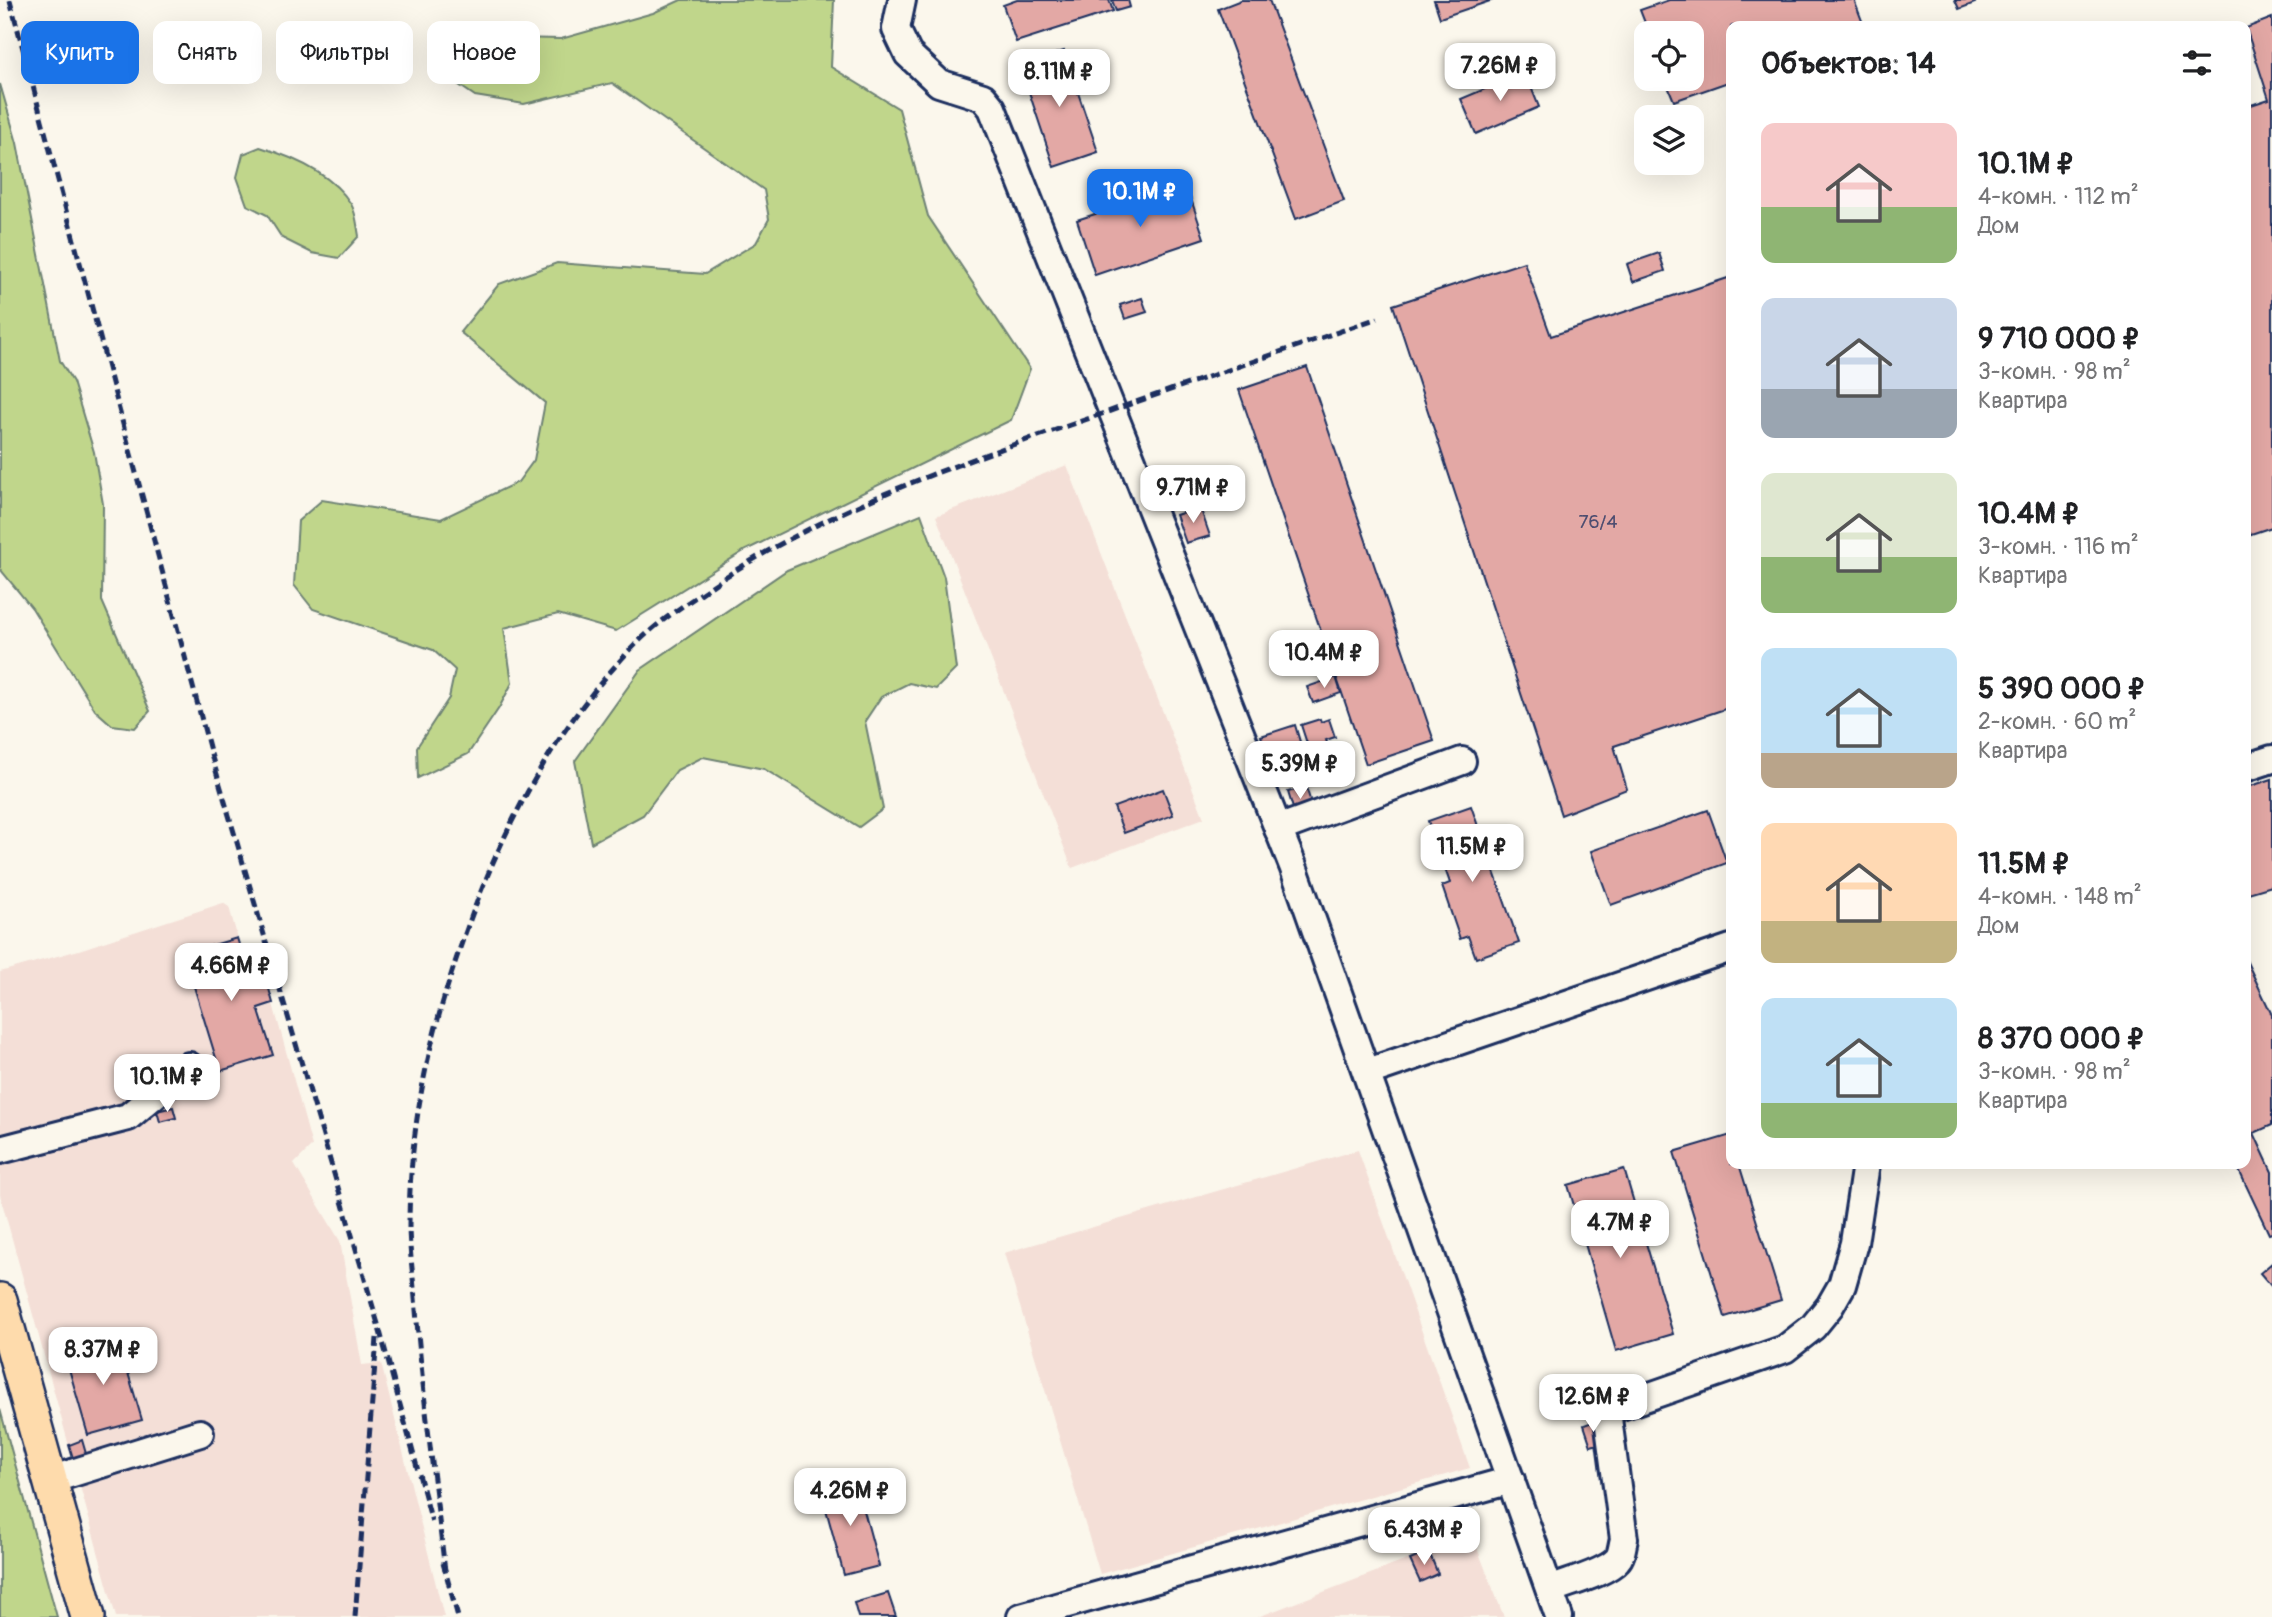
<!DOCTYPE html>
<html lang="ru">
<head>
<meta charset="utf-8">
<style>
  body { margin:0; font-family:Pangolin,sans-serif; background:#f2f2f2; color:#202124; height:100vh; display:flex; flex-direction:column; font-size:26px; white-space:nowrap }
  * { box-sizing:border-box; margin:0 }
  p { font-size:23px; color:#757577 }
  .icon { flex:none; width:38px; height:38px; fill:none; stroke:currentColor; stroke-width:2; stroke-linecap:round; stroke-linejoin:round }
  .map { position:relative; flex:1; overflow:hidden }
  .sheet { position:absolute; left:1726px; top:21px; width:525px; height:1148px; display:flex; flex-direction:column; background:#fff; border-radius:14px; box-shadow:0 7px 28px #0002 }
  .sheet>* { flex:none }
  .top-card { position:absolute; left:21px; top:21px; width:665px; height:63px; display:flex; gap:14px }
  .controls { position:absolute; left:1634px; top:21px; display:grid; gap:14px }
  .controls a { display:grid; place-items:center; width:70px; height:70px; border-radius:14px; background:#fff; box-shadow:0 7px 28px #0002; font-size:35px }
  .price { position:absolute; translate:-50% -60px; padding:0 16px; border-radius:14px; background:#fff; color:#222; font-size:23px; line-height:46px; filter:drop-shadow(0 2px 4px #0008) }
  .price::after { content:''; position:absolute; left:50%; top:42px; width:21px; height:16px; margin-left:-10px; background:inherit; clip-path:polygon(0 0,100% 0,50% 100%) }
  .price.selected { background:#1a73e8; color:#fff }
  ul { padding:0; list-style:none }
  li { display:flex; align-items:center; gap:21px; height:175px; padding:0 35px }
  li span { display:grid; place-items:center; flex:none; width:196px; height:140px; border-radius:14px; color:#555 }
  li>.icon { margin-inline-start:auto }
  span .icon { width:84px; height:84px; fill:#fffc; stroke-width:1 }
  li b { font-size:30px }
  h2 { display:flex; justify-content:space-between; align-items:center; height:84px; padding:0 35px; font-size:30px }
  .pill { padding:0 24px; border-radius:14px; background:#fff; box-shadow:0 7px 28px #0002; font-size:24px; line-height:63px }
  .pill.selected { background:#1a73e8; color:#fff }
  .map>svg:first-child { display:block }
  .built { fill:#f4dfd7 }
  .green { fill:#c0d68b; stroke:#6e8274; stroke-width:2 }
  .building { fill:#e3a8a5; stroke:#1b2f5e; stroke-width:2 }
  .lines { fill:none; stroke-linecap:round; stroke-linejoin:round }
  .minor-casing { stroke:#1b2f5e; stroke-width:32 }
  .major-casing { stroke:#1b2f5e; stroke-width:38 }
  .minor { stroke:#fbf7ec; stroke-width:26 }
  .major { stroke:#fedbac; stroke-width:33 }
  .rail { stroke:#1b2f5e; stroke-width:5; stroke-dasharray:10 5; stroke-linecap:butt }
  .labels { text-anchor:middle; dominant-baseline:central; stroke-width:5; stroke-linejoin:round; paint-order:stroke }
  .number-label { font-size:19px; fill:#4d4d70 }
</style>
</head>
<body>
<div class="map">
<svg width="2272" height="1617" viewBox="0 0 2272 1617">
  <rect width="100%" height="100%" fill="#fbf7ec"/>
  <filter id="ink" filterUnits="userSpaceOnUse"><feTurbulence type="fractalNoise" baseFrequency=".0143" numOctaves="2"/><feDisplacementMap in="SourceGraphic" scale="14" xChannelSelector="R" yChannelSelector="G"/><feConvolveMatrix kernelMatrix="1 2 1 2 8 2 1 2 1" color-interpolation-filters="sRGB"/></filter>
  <g filter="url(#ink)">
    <g class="built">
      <path d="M 1067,465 L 1204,818 L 1072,868 L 936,516 Z"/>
      <path d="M 223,903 L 229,907 L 248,975 L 264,971 L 312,1146 L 294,1164 L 340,1241 L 362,1365 L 381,1363 L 444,1617 L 116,1617 L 0,1195 L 0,972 L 79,950 Z"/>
      <path d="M 1358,1150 L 1470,1468 L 1100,1574 L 1004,1253 Z"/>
      <path d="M 1472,1535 L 1504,1617 L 1258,1617 Z"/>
    </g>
    <g class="green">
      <path d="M 681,0 L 834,0 L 831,67 L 899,109 L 928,216 L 1030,369 L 1011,420 L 744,551 L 616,631 L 558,614 L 504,628 L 512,683 L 499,708 L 468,754 L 418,778 L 417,747 L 449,698 L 455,670 L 433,650 L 313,609 L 294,585 L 298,521 L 322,500 L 441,519 L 518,482 L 534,460 L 545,403 L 460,332 L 499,284 L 557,263 L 705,274 L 756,243 L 769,219 L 764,190 L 612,83 L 524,104 L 475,96 L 450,79 L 442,50 L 470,37 L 561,39 L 653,13 Z"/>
      <path d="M 0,84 L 17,143 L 60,361 L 73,382 L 94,452 L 103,504 L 102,601 L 150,711 L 135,728 L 112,725 L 95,710 L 32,608 L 0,569 Z"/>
      <path d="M 260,147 C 293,157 332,174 351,204 C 356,212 357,226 359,236 L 339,258 L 312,253 L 282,238 L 267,215 L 247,205 L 237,177 L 243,154 Z"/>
      <path d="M 921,514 L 944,577 L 956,669 L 936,689 L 909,683 L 881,697 L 865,721 L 883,809 L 859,827 L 764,769 L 703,757 L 677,770 L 643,815 L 591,843 L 575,761 L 640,670 L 787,570 Z"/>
      <path d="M 0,1409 L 57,1617 L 0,1617 Z"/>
    </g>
    <g class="building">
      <path d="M 1017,0 L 1109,0 L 1113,11 L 1016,42 L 1003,5 Z"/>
      <path d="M 1112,0 L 1128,0 L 1130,7 L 1116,11 Z"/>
      <path d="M 1241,0 L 1269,0 L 1344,201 L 1296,219 L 1218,9 Z"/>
      <path d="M 1434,0 L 1493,0 L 1440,18 Z"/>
      <path d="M 1669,0 L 1854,0 L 1864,26 L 1731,26 L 1731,81 L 1674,101 L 1665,79 L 1692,79 L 1692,33 L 1649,33 L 1640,10 Z"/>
      <path d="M 1955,0 L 1974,0 L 1975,3 L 1959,9 Z"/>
      <path d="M 2272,18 L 2272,527 L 2245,536 L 2245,107 L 2269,99 L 2246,28 Z"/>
      <path d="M 1064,51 L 1098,152 L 1054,167 L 1020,65 Z"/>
      <path d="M 1525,72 L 1539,107 L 1476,134 L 1461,99 Z"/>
      <path d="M 1186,184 L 1204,238 L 1095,275 L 1077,220 Z"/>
      <path d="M 1659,253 L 1665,271 L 1633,282 L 1627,264 Z"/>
      <path d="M 1524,262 L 1551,336 L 1731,277 L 1731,707 L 1614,746 L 1627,789 L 1561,815 L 1393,305 Z"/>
      <path d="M 1142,298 L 1147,312 L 1125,319 L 1120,305 Z"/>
      <path d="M 1307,367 L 1434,741 L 1366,764 L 1239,390 Z"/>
      <path d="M 1200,507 L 1210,536 L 1186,543 L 1176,515 Z"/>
      <path d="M 1336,677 L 1341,693 L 1313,703 L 1307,687 Z"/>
      <path d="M 1320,719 L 1321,722 L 1329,719 L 1335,737 L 1326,740 L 1333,759 L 1314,765 L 1301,725 Z"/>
      <path d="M 1295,725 L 1306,762 L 1273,773 L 1261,736 Z"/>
      <path d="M 2272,779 L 2272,886 L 2245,894 L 2245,788 Z"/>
      <path d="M 1306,787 L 1313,809 L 1295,815 L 1288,792 Z"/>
      <path d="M 1163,789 L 1173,815 L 1124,833 L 1114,807 Z"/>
      <path d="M 1471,806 L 1519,943 L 1476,958 L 1468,936 L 1460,939 L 1442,886 L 1450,883 L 1428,821 Z"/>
      <path d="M 1708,810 L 1727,863 L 1611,905 L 1591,851 Z"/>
      <path d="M 237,938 L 249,976 L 264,971 L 273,1003 L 258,1008 L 273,1055 L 220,1071 L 184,954 Z"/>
      <path d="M 2245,958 L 2272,1015 L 2272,1125 L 2254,1133 L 2272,1172 L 2272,1233 L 2269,1234 L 2236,1164 L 2245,1164 Z"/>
      <path d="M 173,1107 L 176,1118 L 160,1122 L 157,1111 Z"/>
      <path d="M 1731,1135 L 1731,1164 L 1739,1164 L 1781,1300 L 1725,1317 L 1674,1152 Z"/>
      <path d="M 1624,1169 L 1673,1334 L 1616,1351 L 1568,1185 Z"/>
      <path d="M 2272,1263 L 2272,1287 L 2260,1273 Z"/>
      <path d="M 118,1339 L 142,1420 L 88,1435 L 65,1355 Z"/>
      <path d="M 1587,1379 L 1594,1399 L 1571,1406 L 1565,1385 Z"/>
      <path d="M 1595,1421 L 1602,1443 L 1591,1446 L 1584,1425 Z"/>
      <path d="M 82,1440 L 89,1464 L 76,1468 L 69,1445 Z"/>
      <path d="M 856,1481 L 879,1566 L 844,1575 L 821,1491 Z"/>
      <path d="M 1429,1552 L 1438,1574 L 1420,1582 L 1410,1560 Z"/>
      <path d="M 888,1593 L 896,1617 L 858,1617 L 854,1603 Z"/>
    </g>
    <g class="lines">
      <g class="minor-casing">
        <g id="minor">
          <path d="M 902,0 L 896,29 L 908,54 L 939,83 L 983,97 L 992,108 L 1293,866 L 1559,1617"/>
          <path d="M 2245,768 L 2272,759"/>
          <path d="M 1278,829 L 1462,761"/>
          <path d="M 1368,1072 L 1731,948"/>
          <path d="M 0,1150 L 128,1117 L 189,1066"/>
          <path d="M 50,1480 L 200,1433"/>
          <path d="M 1550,1590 C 1566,1583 1606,1573 1617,1560 C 1622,1555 1622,1546 1624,1539 L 1607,1411 L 1785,1349 L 1813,1327 L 1830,1306 L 1842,1285 L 1854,1243 L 1866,1164"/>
          <path d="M 1021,1617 L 1511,1480"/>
        </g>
      </g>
      <g class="major-casing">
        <path id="major" d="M 0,1300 L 88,1617"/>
      </g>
      <use href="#minor" class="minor"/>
      <use href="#major" class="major"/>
      <g class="rail">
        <path d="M 10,0 L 209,747 L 378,1324 L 432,1522"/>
        <path d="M 443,1563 L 458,1617"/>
        <path d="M 445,1571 C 435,1484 423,1397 416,1310 C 414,1283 410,1256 409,1229 C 409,1119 432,1023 470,920 C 507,819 560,720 637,643 C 660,620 689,602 716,583 C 827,509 953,465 1079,422 C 1178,387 1278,353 1378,318"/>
        <path d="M 355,1617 L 377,1338"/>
      </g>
    </g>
  </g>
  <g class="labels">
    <g class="number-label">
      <text x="1598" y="522">76/4</text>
    </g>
  </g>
</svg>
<div class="controls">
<a><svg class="icon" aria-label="locate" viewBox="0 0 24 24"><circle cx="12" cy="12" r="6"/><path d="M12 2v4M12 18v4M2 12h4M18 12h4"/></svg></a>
<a><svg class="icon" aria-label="layers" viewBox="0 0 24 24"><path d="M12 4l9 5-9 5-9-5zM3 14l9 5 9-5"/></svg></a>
</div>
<b class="price" style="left:1500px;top:103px">7.26M ₽</b>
<b class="price" style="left:1059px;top:109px">8.11M ₽</b>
<b class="price selected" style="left:1140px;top:229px">10.1M ₽</b>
<b class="price" style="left:1193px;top:525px">9.71M ₽</b>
<b class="price" style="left:1324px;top:690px">10.4M ₽</b>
<b class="price" style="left:1300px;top:801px">5.39M ₽</b>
<b class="price" style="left:1472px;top:884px">11.5M ₽</b>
<b class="price" style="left:231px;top:1003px">4.66M ₽</b>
<b class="price" style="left:167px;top:1114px">10.1M ₽</b>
<b class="price" style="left:1620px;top:1260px">4.7M ₽</b>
<b class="price" style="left:103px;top:1387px">8.37M ₽</b>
<b class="price" style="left:1593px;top:1434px">12.6M ₽</b>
<b class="price" style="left:850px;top:1528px">4.26M ₽</b>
<b class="price" style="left:1424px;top:1567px">6.43M ₽</b>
<div class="top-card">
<a class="pill selected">Купить</a>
<a class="pill">Снять</a>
<a class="pill">Фильтры</a>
<a class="pill">Новое</a>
</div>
<section class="sheet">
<h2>Объектов: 14<svg class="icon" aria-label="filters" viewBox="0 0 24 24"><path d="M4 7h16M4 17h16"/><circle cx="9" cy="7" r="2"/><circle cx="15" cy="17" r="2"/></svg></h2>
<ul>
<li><span style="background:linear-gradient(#f6c9c9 60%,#8fb573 0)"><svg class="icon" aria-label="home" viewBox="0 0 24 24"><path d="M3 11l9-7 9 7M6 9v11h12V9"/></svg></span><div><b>10.1M ₽</b><p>4-комн. · 112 m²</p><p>Дом</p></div></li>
<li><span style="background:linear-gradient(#c9d6e8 65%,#9aa5b1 0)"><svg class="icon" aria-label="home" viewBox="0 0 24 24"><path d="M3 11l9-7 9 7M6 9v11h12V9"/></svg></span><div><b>9 710 000 ₽</b><p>3-комн. · 98 m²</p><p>Квартира</p></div></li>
<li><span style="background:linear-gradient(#dfe7d0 60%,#8fb573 0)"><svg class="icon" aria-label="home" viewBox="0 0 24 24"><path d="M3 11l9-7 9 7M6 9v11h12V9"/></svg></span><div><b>10.4M ₽</b><p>3-комн. · 116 m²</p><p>Квартира</p></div></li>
<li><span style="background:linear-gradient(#bfe0f5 75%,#b9a48a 0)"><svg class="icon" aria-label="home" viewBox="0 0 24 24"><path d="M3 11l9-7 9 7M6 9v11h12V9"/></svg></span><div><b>5 390 000 ₽</b><p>2-комн. · 60 m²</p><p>Квартира</p></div></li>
<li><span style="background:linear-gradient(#ffd9b3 70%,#c2b280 0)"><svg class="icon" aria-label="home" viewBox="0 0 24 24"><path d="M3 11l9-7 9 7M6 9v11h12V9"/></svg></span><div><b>11.5M ₽</b><p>4-комн. · 148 m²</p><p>Дом</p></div></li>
<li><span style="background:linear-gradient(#bfe0f5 75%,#8fb573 0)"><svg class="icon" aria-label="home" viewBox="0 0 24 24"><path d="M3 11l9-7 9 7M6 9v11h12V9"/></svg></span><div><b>8 370 000 ₽</b><p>3-комн. · 98 m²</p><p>Квартира</p></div></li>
</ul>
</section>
</div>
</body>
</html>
